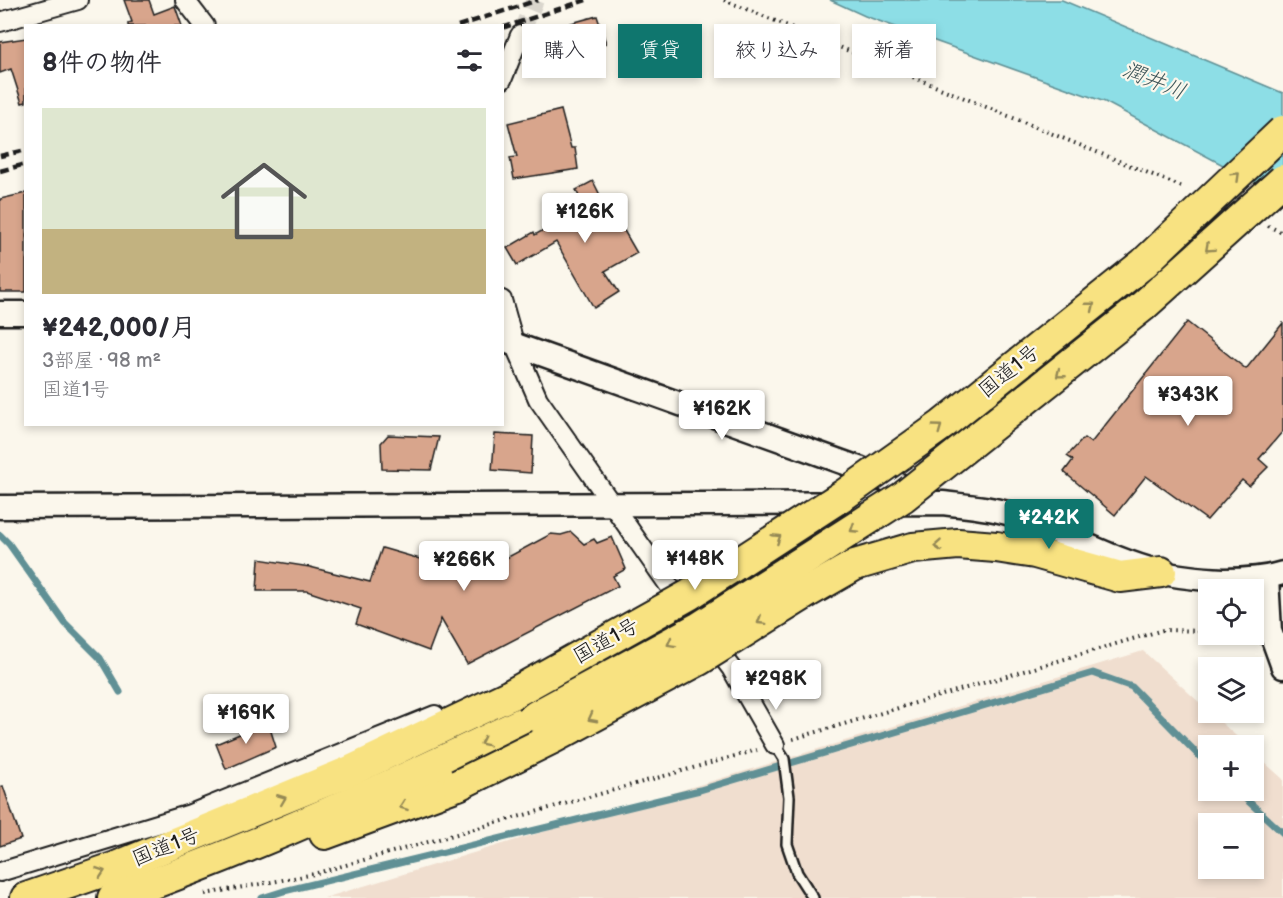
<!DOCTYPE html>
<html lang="ja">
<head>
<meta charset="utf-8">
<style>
  body { margin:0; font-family:"Balsamiq Sans","Klee One",sans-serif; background:#f2f2f3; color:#2b2b33; height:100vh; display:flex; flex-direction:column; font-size:22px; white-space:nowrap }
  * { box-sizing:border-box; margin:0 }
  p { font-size:20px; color:#7c7c81 }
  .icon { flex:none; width:33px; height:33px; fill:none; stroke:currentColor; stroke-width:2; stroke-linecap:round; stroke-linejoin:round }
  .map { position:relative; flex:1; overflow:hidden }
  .sheet { position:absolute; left:24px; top:24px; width:480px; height:402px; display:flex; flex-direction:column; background:#fff; border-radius:0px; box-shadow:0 3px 9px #0003 }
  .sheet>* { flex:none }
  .top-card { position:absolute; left:522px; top:24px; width:570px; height:54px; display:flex; gap:12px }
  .buttons { position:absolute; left:1198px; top:579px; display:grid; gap:12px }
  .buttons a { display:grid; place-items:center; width:66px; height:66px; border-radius:0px; background:#fff; box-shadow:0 3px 9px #0003; font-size:30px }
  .price { position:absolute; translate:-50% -51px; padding:0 14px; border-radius:6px; background:#fff; color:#222; font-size:20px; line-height:39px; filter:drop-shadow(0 2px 3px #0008) }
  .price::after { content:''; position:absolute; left:50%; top:36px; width:18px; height:14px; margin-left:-9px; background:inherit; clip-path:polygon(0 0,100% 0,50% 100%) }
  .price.current { background:#0f766e; color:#fff }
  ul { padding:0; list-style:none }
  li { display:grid; align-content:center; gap:12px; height:318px; padding:0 18px }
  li+li { border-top:2px solid #e1e1e2 }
  li span { display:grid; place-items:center; height:186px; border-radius:0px; color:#555 }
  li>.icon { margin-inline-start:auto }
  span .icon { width:108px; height:108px; fill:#fffc; stroke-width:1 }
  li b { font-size:26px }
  h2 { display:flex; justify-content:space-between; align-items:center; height:72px; padding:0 18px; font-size:26px }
  .pill { padding:0 21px; border-radius:0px; background:#fff; box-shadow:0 3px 9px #0003; font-size:21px; line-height:54px }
  .pill.current { background:#0f766e; color:#fff }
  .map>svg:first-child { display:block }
  .built { fill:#f0decf; fill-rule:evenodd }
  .water { fill:#8ddee6; stroke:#609095; stroke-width:1.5 }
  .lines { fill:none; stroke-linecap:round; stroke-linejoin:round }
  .stream { stroke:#609095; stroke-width:7 }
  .building { fill:#d8a58c; stroke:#1c1c1c; stroke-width:1.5 }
  .minor-tunnel { stroke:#dad6cd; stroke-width:18; stroke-dasharray:18 9; stroke-linecap:butt }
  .service-casing { stroke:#1c1c1c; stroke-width:14 }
  .minor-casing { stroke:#1c1c1c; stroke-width:22 }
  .tertiary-casing { stroke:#1c1c1c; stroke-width:27 }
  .trunk-casing { stroke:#1c1c1c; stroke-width:34 }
  .path { stroke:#1c1c1c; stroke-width:4; stroke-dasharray:1.5 4.5; stroke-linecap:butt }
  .service { stroke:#fbf7ec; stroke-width:9 }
  .minor { stroke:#fbf7ec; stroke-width:18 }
  .tertiary { stroke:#fbf7ec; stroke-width:22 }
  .trunk { stroke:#f8e281; stroke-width:30 }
  .rail { stroke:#1c1c1c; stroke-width:4.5; stroke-dasharray:9 4.5; stroke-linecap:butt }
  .trunk-bridge-casing { stroke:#1c1c1c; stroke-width:34; stroke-linecap:butt }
  .trunk-bridge { stroke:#f8e281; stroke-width:30 }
  .oneway { stroke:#958954 }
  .labels { text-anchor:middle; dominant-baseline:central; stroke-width:4.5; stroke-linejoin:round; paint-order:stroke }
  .street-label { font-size:21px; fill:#1c1c1c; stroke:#fbf7ec }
  .water-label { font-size:22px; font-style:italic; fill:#3e5659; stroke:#fbf7ec }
</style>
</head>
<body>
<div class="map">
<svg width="1283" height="898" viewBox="0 0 1283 898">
  <rect width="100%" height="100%" fill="#fbf7ec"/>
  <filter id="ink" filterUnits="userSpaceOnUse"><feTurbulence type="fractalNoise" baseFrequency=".0167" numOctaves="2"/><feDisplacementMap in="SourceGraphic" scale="12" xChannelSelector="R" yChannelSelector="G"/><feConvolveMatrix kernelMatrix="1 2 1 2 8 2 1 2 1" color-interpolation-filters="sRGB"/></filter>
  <g filter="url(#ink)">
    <path class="built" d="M 1143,651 L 1246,745 L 1209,746 L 1209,790 L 1254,790 L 1254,753 L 1283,779 L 1283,898 L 324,898 ZM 1209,824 L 1254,824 L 1254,868 L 1209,868 Z"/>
    <path class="water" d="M 830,0 L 1062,0 L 1283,93 L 1283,197 L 1105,102 L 865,16 Z"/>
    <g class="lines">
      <g class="stream">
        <path d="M 0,535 L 9,544 L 65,623 L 100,658 L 120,692"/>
        <path d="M 1236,790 L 1283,833"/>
        <path d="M 262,898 L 284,891 L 700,790 L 1093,673 L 1132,687 L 1209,766"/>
      </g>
    </g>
    <g class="building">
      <path d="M 124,0 L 149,0 L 154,14 L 175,6 L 182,26 L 128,26 L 128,23 L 132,22 Z"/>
      <path d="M 597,16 L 606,43 L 550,66 L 535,33 Z"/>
      <path d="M 26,38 L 26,102 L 22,103 L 11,69 L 0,73 L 0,42 Z"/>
      <path d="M 561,110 L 571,148 L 575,148 L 578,169 L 514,179 L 510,158 L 517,157 L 508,123 Z"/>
      <path d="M 593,181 L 601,197 L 604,196 L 637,253 L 605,271 L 619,292 L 594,308 L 556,242 L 517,265 L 507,248 L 534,232 L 535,235 L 584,207 L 576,190 Z"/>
      <path d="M 26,193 L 26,292 L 0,292 L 0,199 Z"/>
      <path d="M 1187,322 L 1246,369 L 1283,323 L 1283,431 L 1259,459 L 1268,467 L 1249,486 L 1242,480 L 1207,520 L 1146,476 L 1115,515 L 1064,472 L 1073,460 L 1067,456 L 1084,438 L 1091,443 Z"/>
      <path d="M 495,434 L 533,436 L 531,473 L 492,470 Z"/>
      <path d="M 388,435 L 439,437 L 431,470 L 382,469 L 381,443 Z"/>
      <path d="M 571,532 L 584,544 L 594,539 L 597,543 L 612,537 L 626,569 L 613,576 L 618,586 L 467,664 L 441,619 L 429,651 L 356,624 L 361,609 L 307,591 L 257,591 L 259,559 L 310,567 L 370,582 L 382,548 L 475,575 L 551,534 L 561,535 Z"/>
      <path d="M 268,722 L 276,747 L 226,769 L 216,744 Z"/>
      <path d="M 3,786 L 21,839 L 0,846 L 0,787 Z"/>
    </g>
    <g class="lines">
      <path class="minor-tunnel" d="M 520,35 L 535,0"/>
      <g class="service-casing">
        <path id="service" d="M 775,745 L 784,759 L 789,797 L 787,844 L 797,873 L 813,898"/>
      </g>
      <g class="minor-casing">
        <g id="minor">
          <path d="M 185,0 L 205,26"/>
          <path d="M 0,22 L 78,0"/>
          <path d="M 502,80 L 520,35"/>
          <path d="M 502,300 L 515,346 L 538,399 L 677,597 L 731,668 L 775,745"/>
          <path d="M 0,872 L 190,814 L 435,715"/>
        </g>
      </g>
      <g class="tertiary-casing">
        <g id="tertiary">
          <path d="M 0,313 L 26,313"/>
          <path d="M 502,340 L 859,468 L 923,495"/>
          <path d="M 0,507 L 942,503 C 966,506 990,507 1014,515 C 1064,532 1109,559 1160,572 C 1180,577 1203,579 1224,580 C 1244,580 1263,579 1283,573"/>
          <path d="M 1267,578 L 1270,631 L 1283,667"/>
        </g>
      </g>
      <g class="trunk-casing">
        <g id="trunk">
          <path d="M 996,547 L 1035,553 L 1120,577 L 1161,572"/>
          <path d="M 325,834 L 458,785"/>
          <path d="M 26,898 L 116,867 L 348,772 L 510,695"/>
          <path d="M 113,898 C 258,847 398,783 536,716"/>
        </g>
      </g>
      <g class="path">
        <path d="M 724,0 L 1185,188"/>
        <path d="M 1268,226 L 1283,233"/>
        <path d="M 793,739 L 1163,630 L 1209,631"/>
        <path d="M 205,894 L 310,875 L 757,750"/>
      </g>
      <use href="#service" class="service"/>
      <use href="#minor" class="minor"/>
      <use href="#tertiary" class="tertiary"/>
      <use href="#trunk" class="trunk"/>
      <g class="rail">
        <path d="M 458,26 L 538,0"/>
        <path d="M 502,28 L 586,0"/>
        <path d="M 0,156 L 26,150"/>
        <path d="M 0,171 L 26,164"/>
      </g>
      <g class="trunk-bridge-casing">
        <g id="trunk-bridge">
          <path d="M 510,695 L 689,595 L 845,494 L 942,425 L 1144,263 L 1283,131"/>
          <path d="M 536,716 L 700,627 L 903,497 L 1142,307 L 1283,180"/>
          <path d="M 458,785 L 553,738 L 699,660 L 808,592 L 855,565 L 913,548 L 958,544 L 996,547"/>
        </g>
      </g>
      <use href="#trunk-bridge" class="trunk-bridge"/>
    </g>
    <defs><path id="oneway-chevron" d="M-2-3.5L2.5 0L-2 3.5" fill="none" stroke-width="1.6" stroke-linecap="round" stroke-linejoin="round" transform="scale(1.5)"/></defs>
    <g class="oneway">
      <use href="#oneway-chevron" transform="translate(1236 176) rotate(-44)"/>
      <use href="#oneway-chevron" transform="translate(1209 248) rotate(138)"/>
      <use href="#oneway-chevron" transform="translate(1091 306) rotate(-39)"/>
      <use href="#oneway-chevron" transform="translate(1060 374) rotate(141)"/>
      <use href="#oneway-chevron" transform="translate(938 428) rotate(-36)"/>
      <use href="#oneway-chevron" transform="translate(854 529) rotate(147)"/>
      <use href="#oneway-chevron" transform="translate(777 538) rotate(-33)"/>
      <use href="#oneway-chevron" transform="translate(938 546) rotate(176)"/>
      <use href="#oneway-chevron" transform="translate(761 621) rotate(148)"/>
      <use href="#oneway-chevron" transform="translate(671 643) rotate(151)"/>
      <use href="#oneway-chevron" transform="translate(592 718) rotate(152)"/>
      <use href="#oneway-chevron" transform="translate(484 742) rotate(154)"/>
      <use href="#oneway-chevron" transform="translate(282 799) rotate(-22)"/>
      <use href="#oneway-chevron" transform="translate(403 806) rotate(160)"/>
      <use href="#oneway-chevron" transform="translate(101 872) rotate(-19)"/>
    </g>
  </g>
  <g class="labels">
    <g class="street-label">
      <text transform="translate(1009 371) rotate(-39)">国道1号</text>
      <text transform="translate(606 641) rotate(-29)">国道1号</text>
      <text transform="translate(166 847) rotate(-22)">国道1号</text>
    </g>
    <g class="water-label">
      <text transform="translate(1154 81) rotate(22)">潤井川</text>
    </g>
  </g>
</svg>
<div class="buttons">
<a><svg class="icon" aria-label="locate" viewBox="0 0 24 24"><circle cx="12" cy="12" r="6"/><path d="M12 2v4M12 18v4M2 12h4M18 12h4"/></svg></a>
<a><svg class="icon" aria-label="layers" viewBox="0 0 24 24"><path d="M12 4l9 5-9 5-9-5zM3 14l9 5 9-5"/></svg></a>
<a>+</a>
<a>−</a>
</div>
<b class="price" style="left:585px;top:244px">¥126K</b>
<b class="price" style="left:1188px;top:427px">¥343K</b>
<b class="price" style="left:722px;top:441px">¥162K</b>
<b class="price current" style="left:1049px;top:550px">¥242K</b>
<b class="price" style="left:695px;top:591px">¥148K</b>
<b class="price" style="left:464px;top:592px">¥266K</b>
<b class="price" style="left:776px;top:711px">¥298K</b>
<b class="price" style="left:246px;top:745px">¥169K</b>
<div class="top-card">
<a class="pill">購入</a>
<a class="pill current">賃貸</a>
<a class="pill">絞り込み</a>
<a class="pill">新着</a>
</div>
<section class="sheet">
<h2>8件の物件<svg class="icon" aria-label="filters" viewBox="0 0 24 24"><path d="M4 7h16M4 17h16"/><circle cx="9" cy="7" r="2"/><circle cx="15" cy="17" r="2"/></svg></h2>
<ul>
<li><span style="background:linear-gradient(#dfe7d0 65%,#c2b280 0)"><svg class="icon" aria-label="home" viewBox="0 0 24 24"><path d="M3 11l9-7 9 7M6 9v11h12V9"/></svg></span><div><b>¥242,000/月</b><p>3部屋 · 98 m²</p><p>国道1号</p></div></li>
</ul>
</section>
</div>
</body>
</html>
